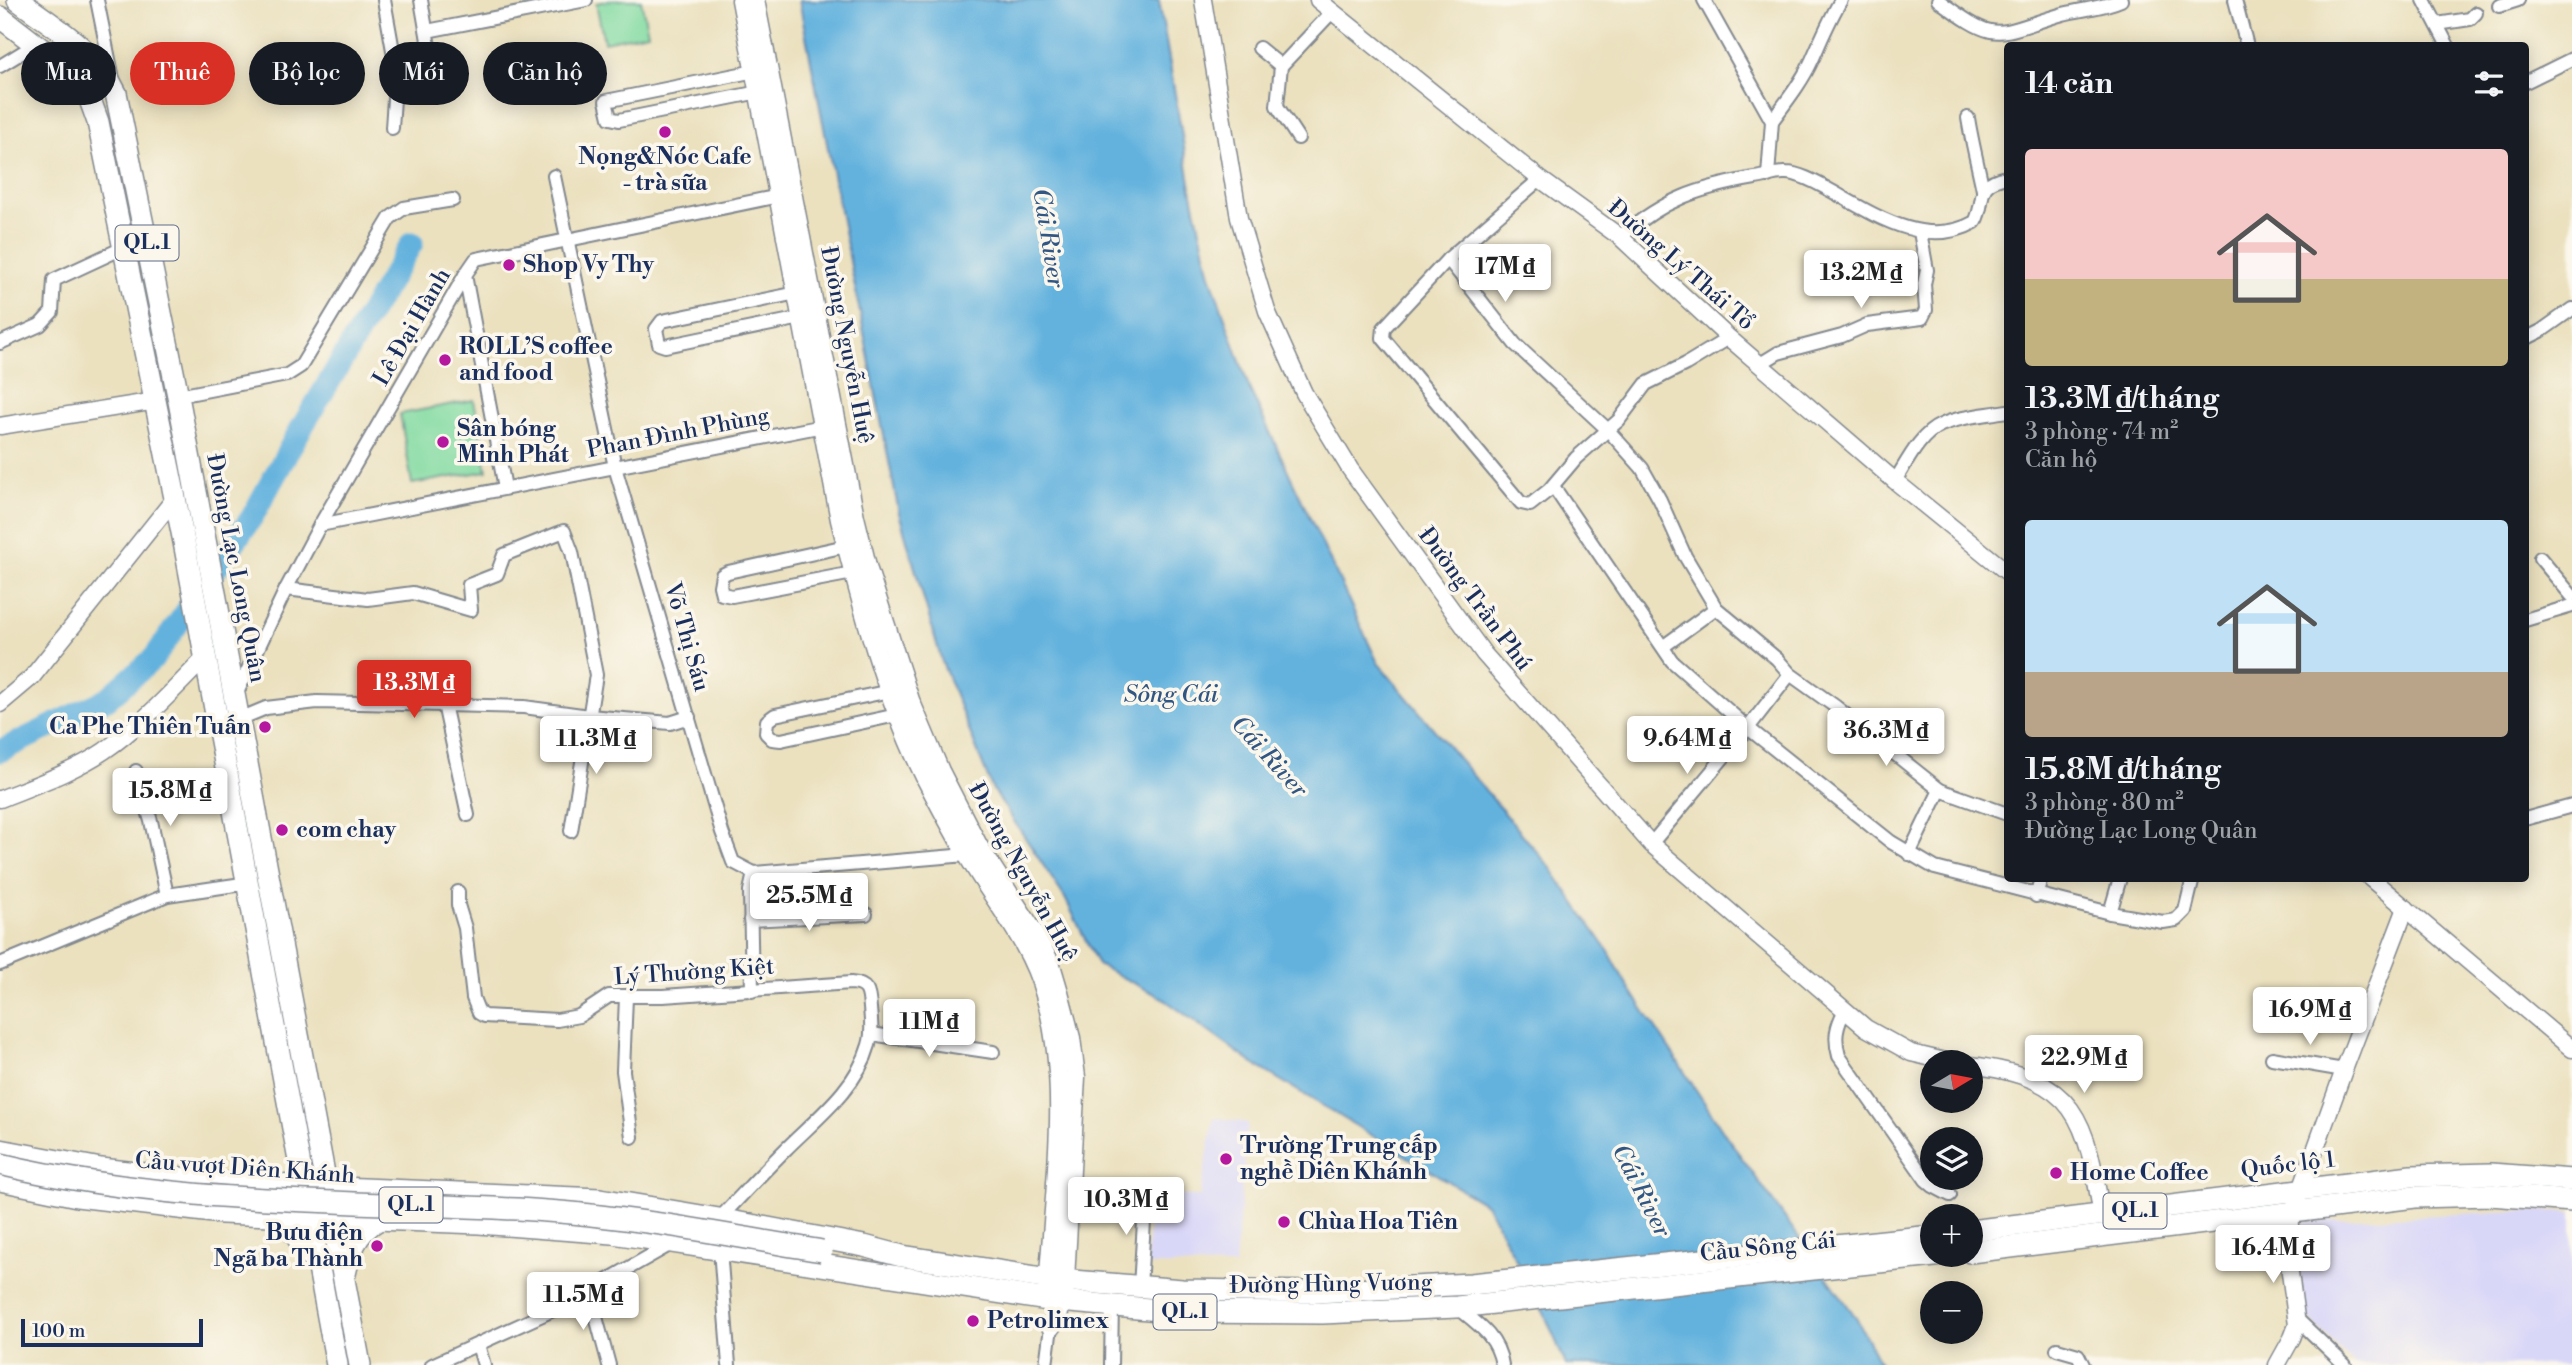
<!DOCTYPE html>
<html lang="vi">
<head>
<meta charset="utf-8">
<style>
  body { margin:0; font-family:"Libre Bodoni",serif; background:#20242c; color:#f1f3f6; height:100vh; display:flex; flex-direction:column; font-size:26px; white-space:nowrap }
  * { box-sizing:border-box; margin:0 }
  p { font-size:23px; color:#9ea1a6 }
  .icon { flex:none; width:38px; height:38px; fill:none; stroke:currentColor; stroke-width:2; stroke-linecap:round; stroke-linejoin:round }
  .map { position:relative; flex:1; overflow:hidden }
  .drawer { position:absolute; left:2004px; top:42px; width:525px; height:840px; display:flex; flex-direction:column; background:#171b24; border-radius:7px; box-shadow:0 4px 18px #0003 }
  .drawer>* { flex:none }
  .top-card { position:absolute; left:21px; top:42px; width:665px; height:63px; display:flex; gap:14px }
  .needle { width:46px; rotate:80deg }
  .fabs { position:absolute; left:1920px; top:1050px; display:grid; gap:14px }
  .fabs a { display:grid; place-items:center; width:63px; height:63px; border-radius:50%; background:#171b24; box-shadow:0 4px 18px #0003; font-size:35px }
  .scale { position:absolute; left:21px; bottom:18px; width:182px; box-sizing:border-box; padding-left:7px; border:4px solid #1b2f5e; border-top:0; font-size:19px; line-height:24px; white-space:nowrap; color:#1b2f5e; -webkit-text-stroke:5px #fbf7ec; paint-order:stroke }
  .price { position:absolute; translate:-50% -60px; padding:0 16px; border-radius:7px; background:#fff; color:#222; font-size:23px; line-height:46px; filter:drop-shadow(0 2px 4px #0008) }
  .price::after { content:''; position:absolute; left:50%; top:42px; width:21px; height:16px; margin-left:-10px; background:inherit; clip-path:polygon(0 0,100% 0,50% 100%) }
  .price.current { background:#d93025; color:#fff }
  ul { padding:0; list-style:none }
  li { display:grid; align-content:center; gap:14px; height:371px; padding:0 21px }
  li span { display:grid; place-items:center; height:217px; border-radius:7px; color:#555 }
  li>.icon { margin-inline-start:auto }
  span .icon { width:126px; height:126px; fill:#fffc; stroke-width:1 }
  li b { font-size:30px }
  h2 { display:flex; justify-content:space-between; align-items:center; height:84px; padding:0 21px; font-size:30px }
  .tag { padding:0 24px; border-radius:32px; background:#171b24; box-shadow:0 4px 18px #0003; font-size:24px; line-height:63px }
  .tag.current { background:#d93025; color:#fff }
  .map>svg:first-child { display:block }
  .built { fill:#d9d7f8 }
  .green { fill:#81daa0; stroke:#4e847f; stroke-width:2 }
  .water { fill:#64b2de; stroke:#40709e; stroke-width:2 }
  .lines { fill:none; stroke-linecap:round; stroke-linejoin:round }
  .river { stroke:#64b2de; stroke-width:23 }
  .minor-casing { stroke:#83888e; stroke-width:16 }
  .tertiary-casing { stroke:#83888e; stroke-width:19 }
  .secondary-casing { stroke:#83888e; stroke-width:21 }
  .primary-casing { stroke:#83888e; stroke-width:24 }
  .trunk-casing { stroke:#83888e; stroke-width:24 }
  .minor { stroke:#fff; stroke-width:12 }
  .tertiary { stroke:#fff; stroke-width:16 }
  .secondary { stroke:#fff; stroke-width:18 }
  .primary { stroke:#fff; stroke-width:21 }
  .trunk { stroke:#fff; stroke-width:21 }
  .trunk-bridge-casing { stroke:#83888e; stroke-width:24; stroke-linecap:butt }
  .trunk-bridge { stroke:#fff; stroke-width:21 }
  .poi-dot { fill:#b5179e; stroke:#fbf7ec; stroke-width:2.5 }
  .labels { text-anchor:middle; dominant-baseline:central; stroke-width:7; stroke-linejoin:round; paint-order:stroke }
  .shield { fill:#fbf7ec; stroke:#5e6b89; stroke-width:2 }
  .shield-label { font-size:21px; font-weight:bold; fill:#1b2f5e }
  .poi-label { font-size:23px; font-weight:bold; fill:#1b2f5e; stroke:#fbf7ec; text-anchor:start }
  .street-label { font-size:23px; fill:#1b2f5e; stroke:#fbf7ec }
  .water-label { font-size:24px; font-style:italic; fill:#315684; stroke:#fbf7ec }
</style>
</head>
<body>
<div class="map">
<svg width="2572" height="1365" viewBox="0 0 2572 1365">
  <rect width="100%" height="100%" fill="#fbf7ec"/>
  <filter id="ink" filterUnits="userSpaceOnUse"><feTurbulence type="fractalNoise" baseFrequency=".0143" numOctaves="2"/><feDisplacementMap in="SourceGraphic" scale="14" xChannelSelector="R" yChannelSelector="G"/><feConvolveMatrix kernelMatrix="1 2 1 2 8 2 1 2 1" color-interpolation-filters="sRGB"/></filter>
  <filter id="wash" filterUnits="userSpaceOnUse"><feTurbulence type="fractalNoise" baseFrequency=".00686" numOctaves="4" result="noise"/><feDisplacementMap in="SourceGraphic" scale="28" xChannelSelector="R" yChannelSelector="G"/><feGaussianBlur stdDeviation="1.57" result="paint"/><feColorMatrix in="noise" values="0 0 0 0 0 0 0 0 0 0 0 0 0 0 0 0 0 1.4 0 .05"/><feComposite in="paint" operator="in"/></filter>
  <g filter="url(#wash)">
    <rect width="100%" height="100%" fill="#ebe1bf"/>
    <g class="built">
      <path d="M 1214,1117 L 1248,1123 L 1235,1266 L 1147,1265 L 1150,1195 L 1200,1196 Z"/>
      <path d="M 2519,1211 L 2555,1211 L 2572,1213 L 2572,1365 L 2355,1365 L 2304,1313 L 2297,1222 Z"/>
    </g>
    <g class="green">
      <path d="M 613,0 L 641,0 L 648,33 L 604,42 L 596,3 Z"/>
      <path d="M 474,400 L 487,471 L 412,484 L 400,414 Z"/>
    </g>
    <path class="water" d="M 799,0 L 1159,0 L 1192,194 L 1210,275 L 1250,390 L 1378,663 L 1550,867 L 1609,952 L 1624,980 L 1727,1137 L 1855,1316 L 1881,1365 L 1566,1365 L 1545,1315 L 1487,1205 L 1252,1063 L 1161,997 L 1098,965 L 1065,898 L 992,788 L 942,662 L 899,513 Z"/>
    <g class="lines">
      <path class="river" d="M 0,751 L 107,699 L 154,658 L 252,517 L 296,437 L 412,243"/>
    </g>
  </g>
  <g filter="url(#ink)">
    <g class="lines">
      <g class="minor-casing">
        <g id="minor">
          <path d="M 97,0 L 113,79"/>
          <path d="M 384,0 L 394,56 L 395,84 L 392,128"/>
          <path d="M 421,0 L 432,64"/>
          <path d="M 1704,0 L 1772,121 L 1768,176"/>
          <path d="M 1938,0 C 2000,46 1994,34 2063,14 C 2082,9 2103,8 2121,0"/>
          <path d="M 2235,0 L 2247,46"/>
          <path d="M 2424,0 L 2448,46"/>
          <path d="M 2499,6 L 2518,0"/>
          <path d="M 2437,24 L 2470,19 L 2476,13"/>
          <path d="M 427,31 L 586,0"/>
          <path d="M 1259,48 L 1281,66"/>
          <path d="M 0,66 L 36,44"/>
          <path d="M 755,71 L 606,101 L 610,118 L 619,120 L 759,92"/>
          <path d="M 2525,82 L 2572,59"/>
          <path d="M 1968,118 C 1972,143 1978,166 1983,190"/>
          <path d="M 1772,121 C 1786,102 1802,82 1812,60 C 1821,40 1829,20 1841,0"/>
          <path d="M 1298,138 L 1277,106 L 1281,66 L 1332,12"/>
          <path d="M 554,176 L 615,467 L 722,832 L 733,862 L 754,873 L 967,855 L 973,851"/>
          <path d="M 1540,179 L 1448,259 L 1515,344 L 1608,430 L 1642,468 L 1660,500 L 1685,556 L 1716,608 L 1777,659 L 1790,674 L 1748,728 L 1672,661 L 1553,486"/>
          <path d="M 1620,237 C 1665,199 1697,188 1755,178 C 1765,177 1776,172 1786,173 C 1799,173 1815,182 1826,188 C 1870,212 1924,251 1975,222 C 1987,200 1973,183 2007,177"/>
          <path d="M 1448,259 L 1384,328 L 1383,338 L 1521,503 L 1530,505 L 1549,490 L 1576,458 L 1619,420 L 1646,384 L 1686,364 L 1729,338"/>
          <path d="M 465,275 L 505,488"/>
          <path d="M 797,293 L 662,321 L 656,329 L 659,344 L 665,346 L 801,318"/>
          <path d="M 2525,339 L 2541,331 L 2572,309"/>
          <path d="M 0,343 L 40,325 L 52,312 L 54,280 L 125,247"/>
          <path d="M 1760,364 L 1778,353 L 1842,336 L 1867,325 L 1922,318 L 1926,310 L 1924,284 L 1927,270 L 1920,232"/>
          <path d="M 178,396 L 287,375 L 301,366 L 390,218 L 404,208 L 453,200"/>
          <path d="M 1895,481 C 1907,462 1920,434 1941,425 C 1961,416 1986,415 2007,411"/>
          <path d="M 320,525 L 828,425"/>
          <path d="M 846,546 L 728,572 L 722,575 L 720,586 L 722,594 L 732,596 L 853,573"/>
          <path d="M 2540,558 L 2572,596"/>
          <path d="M 286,589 L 368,599 L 413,593 L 471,610 L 469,585 L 497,574 L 504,555 L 564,531 L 572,552 L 596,675 L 571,831"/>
          <path d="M 2525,620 L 2572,606"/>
          <path d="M 1664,646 L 1716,608"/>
          <path d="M 1790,674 L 1836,707 L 1940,790 L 2007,814"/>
          <path d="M 890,691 L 910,700 L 897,715 L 781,740 L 772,739 L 766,733 L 767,721 L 775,715 Z"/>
          <path d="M 235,697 L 286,589 L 320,525 L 465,275 L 476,259 L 784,195"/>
          <path d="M 444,704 L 468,815"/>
          <path d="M 237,720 L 266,708 L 317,702 L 524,707 L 589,716 L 670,723 L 689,717"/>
          <path d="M 136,771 L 151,821 L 167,895"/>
          <path d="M 2525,819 L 2572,806"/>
          <path d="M 1651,844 L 1748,728 L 1891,842 L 1935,868 L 2110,913 L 2163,922 L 2176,920 L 2185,911 L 2193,878"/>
          <path d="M 1909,854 L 1940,790"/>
          <path d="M 458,892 L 458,905 L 465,928 L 473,998 L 479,1013 L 484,1016 L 557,1020 L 579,1016 L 609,996 L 663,996 L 851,983 C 868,984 869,992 870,1008 C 871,1020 873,1033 869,1045 C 857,1088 816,1119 786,1149 C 763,1172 741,1196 719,1219"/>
          <path d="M 2036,896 L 2041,878"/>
          <path d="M 2110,913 L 2120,878"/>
          <path d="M 750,920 L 866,914"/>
          <path d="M 0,964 L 167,895 L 249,883"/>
          <path d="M 752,991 L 750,891 L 754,873"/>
          <path d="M 626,997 L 623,1071 L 632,1137"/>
          <path d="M 1845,1010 C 1836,1027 1834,1038 1839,1056 L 1926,1180 L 1933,1186 L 1950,1195"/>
          <path d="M 871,1034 L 993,1052"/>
          <path d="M 2272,1058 L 2344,1070"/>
          <path d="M 720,1249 L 729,1365"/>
          <path d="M 1140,1287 L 1146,1189"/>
          <path d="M 589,1291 L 609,1365"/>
          <path d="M 1457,1307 C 1478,1324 1498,1337 1502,1365"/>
          <path d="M 2297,1319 L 2345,1365"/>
          <path d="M 478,1345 L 484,1365"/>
          <path d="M 2057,1349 L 2078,1355 L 2083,1365"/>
          <path d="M 432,1365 L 564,1305 L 671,1244"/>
          <path d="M 1046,1365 L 1051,1327"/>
          <path d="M 1111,1365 L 1112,1303"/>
        </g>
      </g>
      <g class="tertiary-casing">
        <g id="tertiary">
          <path d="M 1203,0 L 1239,218 L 1267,311 L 1304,393 L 1350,469 L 1484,654 L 1651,844 L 1866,1028 L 1911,1053 L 1949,1062"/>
          <path d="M 1318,0 L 1540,179 L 1620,237 L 1729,338 L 1895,481 L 2007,572"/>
          <path d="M 0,426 L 156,401"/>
          <path d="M 0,704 L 32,677 L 175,498"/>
          <path d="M 0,799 C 35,785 73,772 104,751 C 142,725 173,690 205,658"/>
          <path d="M 2370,878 L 2572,1049"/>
          <path d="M 1970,1065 C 2078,1078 2086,1119 2102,1216"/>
          <path d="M 2277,1365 L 2292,1338 L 2297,1325 L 2289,1265 L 2289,1236 L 2292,1214 L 2344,1070 L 2406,908"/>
        </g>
      </g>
      <g class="secondary-casing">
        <g id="secondary">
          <path d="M 741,0 L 840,520 C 862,607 885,696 925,777 C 939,804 953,831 968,856 C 995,902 1031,943 1045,995 C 1072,1087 1053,1196 1048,1291"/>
          <path d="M 755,0 L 855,517 L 868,570 L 910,700 L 940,771 L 979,847 L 1037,937 L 1051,965 L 1059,992 L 1071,1038 L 1076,1077 L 1065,1280 L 1064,1302 L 1051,1327"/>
        </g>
      </g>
      <g class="primary-casing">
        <g id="primary">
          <path d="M 18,0 C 54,27 97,51 116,93 L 178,396 L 360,1365"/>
          <path d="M 0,17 L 74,74 L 88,94 L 98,122 L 184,542 L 337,1365"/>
          <path d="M 272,1216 L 292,1230 L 315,1262"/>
          <path d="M 345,1274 C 350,1251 356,1233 378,1220"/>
        </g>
      </g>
      <g class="trunk-casing">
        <g id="trunk">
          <path d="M 0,1150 L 101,1169 L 224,1183 L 600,1199 L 719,1219 L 864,1246 L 902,1256 L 1049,1279 L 1182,1290 L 1315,1292 L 1471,1284 L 1932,1236"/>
          <path d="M 0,1180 L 77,1196 L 222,1213 L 479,1223 L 613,1233 L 1048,1300 L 1182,1312 L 1322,1313 L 1457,1307 L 1944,1255"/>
          <path d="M 1970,1231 L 2411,1176 L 2491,1174 L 2572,1180"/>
          <path d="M 1970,1252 L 2415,1197 L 2490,1195 L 2572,1201"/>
        </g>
      </g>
      <use href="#minor" class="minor"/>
      <use href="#tertiary" class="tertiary"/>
      <use href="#secondary" class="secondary"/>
      <use href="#primary" class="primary"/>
      <use href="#trunk" class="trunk"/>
      <g class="trunk-bridge-casing">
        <path id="trunk-bridge" d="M 0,1164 C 174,1206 355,1200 533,1210 C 630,1216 726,1235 822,1251"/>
      </g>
      <use href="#trunk-bridge" class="trunk-bridge"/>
    </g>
  </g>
  <g class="poi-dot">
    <circle cx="665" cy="132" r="7"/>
    <circle cx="509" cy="265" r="7"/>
    <circle cx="445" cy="360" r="7"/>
    <circle cx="443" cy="442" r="7"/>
    <circle cx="265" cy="727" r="7"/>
    <circle cx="282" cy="830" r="7"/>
    <circle cx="1226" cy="1159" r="7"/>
    <circle cx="2056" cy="1173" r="7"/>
    <circle cx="1284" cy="1222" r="7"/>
    <circle cx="377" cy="1246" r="7"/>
    <circle cx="973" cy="1321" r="7"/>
  </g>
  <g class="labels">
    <g class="shield">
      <rect x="115.5" y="225.5" width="63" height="35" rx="5"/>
      <rect x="379.5" y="1187.5" width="63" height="35" rx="5"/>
      <rect x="2103.5" y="1193.5" width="63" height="35" rx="5"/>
      <rect x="1153.5" y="1294.5" width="63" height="35" rx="5"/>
    </g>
    <g class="shield-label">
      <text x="147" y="243">QL.1</text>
      <text x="411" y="1205">QL.1</text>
      <text x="2135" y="1211">QL.1</text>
      <text x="1185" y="1312">QL.1</text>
    </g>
    <g class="poi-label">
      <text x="665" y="157" text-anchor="middle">Nọng&amp;Nóc Cafe<tspan x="665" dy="26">- trà sữa</tspan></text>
      <text x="523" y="265">Shop Vy Thy</text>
      <text x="459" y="347">ROLL’S coffee<tspan x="459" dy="26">and food</tspan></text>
      <text x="457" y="429">Sân bóng<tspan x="457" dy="26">Minh Phát</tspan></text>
      <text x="251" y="727" text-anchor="end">Ca Phe Thiên Tuấn</text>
      <text x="296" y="830">com chay</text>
      <text x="1240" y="1146">Trường Trung cấp<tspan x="1240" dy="26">nghề Diên Khánh</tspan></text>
      <text x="2070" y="1173">Home Coffee</text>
      <text x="1298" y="1222">Chùa Hoa Tiên</text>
      <text x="363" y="1233" text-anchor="end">Bưu điện<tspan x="363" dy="26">Ngã ba Thành</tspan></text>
      <text x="987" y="1321">Petrolimex</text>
    </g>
    <g class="street-label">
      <text transform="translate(1681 265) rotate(41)">Đường Lý Thái Tổ</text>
      <text transform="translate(412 327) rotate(-60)">Lê Đại Hành</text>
      <text transform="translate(847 345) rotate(79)">Đường Nguyễn Huệ</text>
      <text transform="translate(678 433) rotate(-11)">Phan Đình Phùng</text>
      <text transform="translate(236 568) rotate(79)">Đường Lạc Long Quân</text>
      <text transform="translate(1475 599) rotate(53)">Đường Trần Phú</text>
      <text transform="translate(687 637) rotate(74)">Võ Thị Sáu</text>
      <text transform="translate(1023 872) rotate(61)">Đường Nguyễn Huệ</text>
      <text transform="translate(694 972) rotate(-4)">Lý Thường Kiệt</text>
      <text transform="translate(2288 1165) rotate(-7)">Quốc lộ 1</text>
      <text transform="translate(245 1168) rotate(4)">Cầu vượt Diên Khánh</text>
      <text transform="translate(1768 1247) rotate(-6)">Cầu Sông Cái</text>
      <text transform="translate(1331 1284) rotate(-1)">Đường Hùng Vương</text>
    </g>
    <g class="water-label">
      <text transform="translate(1048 238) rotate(81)">Cái River</text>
      <text x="1171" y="695">Sông Cái</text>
      <text transform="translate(1269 757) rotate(48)">Cái River</text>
      <text transform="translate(1641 1191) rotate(63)">Cái River</text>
    </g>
  </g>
</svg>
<div class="fabs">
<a><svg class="needle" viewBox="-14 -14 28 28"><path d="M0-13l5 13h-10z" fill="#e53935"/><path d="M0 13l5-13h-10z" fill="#9ea1a6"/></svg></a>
<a><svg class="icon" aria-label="layers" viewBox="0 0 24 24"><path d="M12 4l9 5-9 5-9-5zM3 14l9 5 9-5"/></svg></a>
<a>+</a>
<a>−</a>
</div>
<div class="scale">100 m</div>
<b class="price" style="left:1505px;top:304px">17M ₫</b>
<b class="price" style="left:1861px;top:310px">13.2M ₫</b>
<b class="price current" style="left:414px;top:720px">13.3M ₫</b>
<b class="price" style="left:1886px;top:768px">36.3M ₫</b>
<b class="price" style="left:596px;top:776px">11.3M ₫</b>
<b class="price" style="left:1687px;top:776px">9.64M ₫</b>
<b class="price" style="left:170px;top:828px">15.8M ₫</b>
<b class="price" style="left:809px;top:933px">25.5M ₫</b>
<b class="price" style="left:2310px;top:1047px">16.9M ₫</b>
<b class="price" style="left:929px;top:1059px">11M ₫</b>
<b class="price" style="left:2084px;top:1095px">22.9M ₫</b>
<b class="price" style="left:1126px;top:1237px">10.3M ₫</b>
<b class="price" style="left:2273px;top:1285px">16.4M ₫</b>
<b class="price" style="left:583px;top:1332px">11.5M ₫</b>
<div class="top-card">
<a class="tag">Mua</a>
<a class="tag current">Thuê</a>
<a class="tag">Bộ lọc</a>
<a class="tag">Mới</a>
<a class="tag">Căn hộ</a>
</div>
<section class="drawer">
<h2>14 căn<svg class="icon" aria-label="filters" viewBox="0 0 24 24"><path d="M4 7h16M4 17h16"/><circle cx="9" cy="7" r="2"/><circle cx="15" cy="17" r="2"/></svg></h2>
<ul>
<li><span style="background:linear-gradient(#f6c9c9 60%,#c2b280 0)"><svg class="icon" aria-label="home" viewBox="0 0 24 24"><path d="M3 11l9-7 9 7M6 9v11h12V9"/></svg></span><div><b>13.3M ₫/tháng</b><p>3 phòng · 74 m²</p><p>Căn hộ</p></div></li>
<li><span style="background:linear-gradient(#bfe0f5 70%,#b9a48a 0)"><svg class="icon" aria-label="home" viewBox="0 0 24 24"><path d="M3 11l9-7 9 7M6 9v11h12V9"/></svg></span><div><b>15.8M ₫/tháng</b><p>3 phòng · 80 m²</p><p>Đường Lạc Long Quân</p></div></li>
</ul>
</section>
</div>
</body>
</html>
